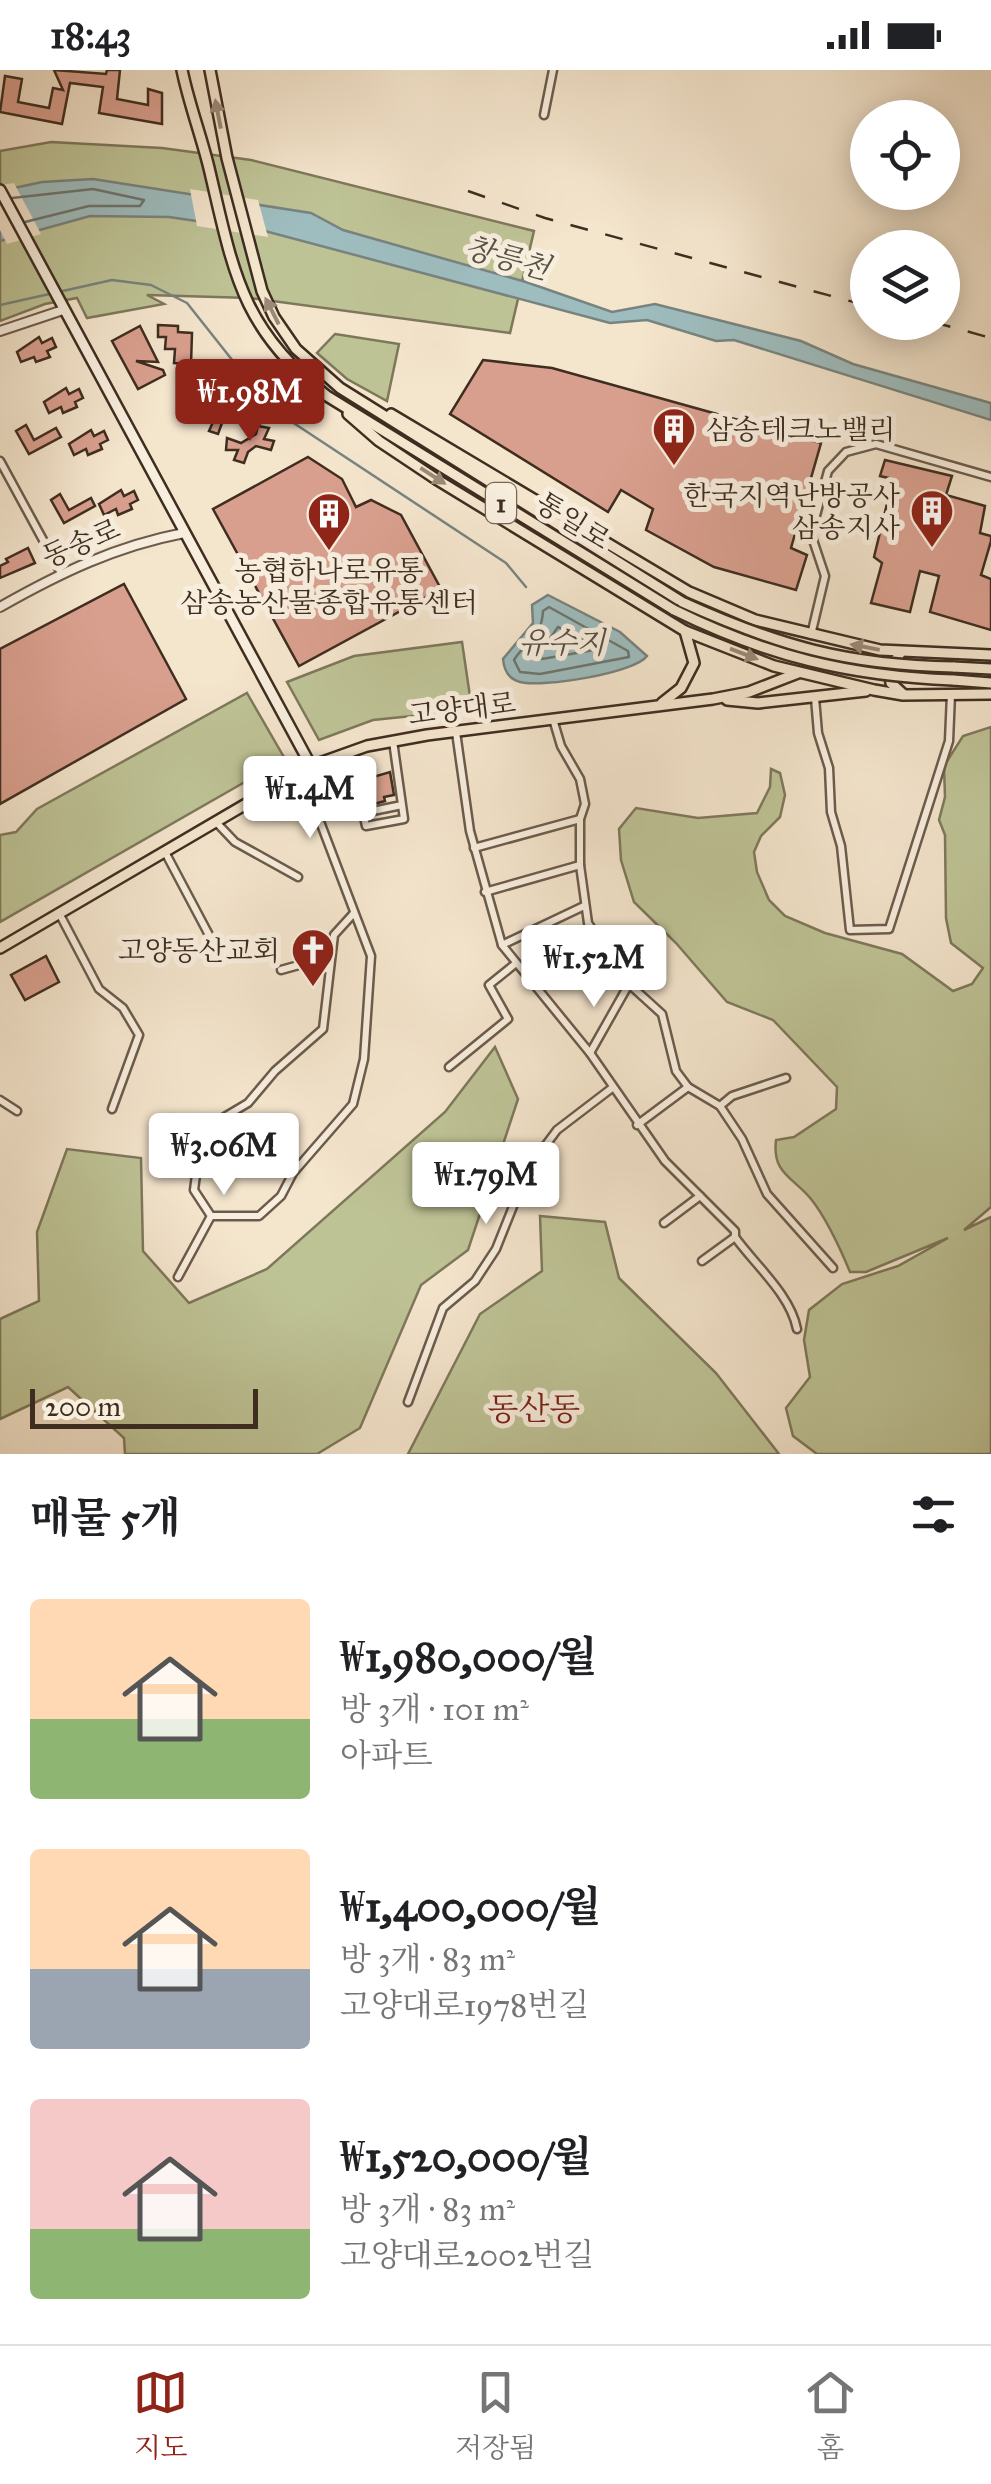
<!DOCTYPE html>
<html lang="ko">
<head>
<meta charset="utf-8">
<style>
  body { margin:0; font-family:"IM FELL Great Primer","Noto Serif KR",serif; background:#f2f2f2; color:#202124; height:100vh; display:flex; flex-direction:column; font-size:38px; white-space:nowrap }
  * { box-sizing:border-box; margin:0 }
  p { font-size:32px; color:#757577 }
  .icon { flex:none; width:55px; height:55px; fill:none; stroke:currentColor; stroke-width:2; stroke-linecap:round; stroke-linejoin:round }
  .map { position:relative; height:1384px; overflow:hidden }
  .panel { display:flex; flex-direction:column; background:#fff; flex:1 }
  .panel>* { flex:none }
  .controls { position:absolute; left:850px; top:30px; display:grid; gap:20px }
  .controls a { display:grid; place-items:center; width:110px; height:110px; border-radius:50%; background:#fff; box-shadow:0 5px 25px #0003; font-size:50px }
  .scale { position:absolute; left:30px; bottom:25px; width:228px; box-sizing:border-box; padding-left:10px; border:5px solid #3f2d20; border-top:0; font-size:28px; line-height:35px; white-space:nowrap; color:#3f2d20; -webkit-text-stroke:8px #f8eede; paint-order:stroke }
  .price { position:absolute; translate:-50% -85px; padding:0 22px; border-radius:10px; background:#fff; color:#222; font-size:32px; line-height:65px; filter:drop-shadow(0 2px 5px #0008) }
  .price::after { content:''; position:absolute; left:50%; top:60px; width:30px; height:22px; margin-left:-15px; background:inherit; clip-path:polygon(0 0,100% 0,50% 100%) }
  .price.selected { background:#8f2418; color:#fff }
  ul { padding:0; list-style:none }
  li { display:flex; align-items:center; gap:30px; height:250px; padding:0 30px }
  li span { display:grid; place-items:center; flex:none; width:280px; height:200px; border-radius:10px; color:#555 }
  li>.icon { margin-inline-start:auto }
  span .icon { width:120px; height:120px; fill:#fffc; stroke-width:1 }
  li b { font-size:42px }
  h2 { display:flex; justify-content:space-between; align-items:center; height:120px; padding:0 30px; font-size:42px }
  .status { display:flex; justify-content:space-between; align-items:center; height:70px; padding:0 50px; background:#fff; direction:ltr }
  .status svg { height:28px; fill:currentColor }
  .tab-bar { display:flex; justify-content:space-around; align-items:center; height:140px; border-top:2px solid #e0e0e0; background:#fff; font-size:28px; color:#757577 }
  .tab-bar a { display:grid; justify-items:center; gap:5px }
  .tab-bar .selected { color:#8f2418 }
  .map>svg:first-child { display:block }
  .green { fill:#bec396; stroke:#7e785b; stroke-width:2.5 }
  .water { fill:#9ebdbf; stroke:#78837f; stroke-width:2.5 }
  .pier { fill:#f4e5cd }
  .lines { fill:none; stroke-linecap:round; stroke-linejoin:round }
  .shore { stroke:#6e7570; stroke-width:2.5 }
  .stream { stroke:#78837f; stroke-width:2.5 }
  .building { fill:#d99f8e; stroke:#3f2d20; stroke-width:2.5 }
  .minor-casing { stroke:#6c5b4b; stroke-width:11 }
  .tertiary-casing { stroke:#6c5b4b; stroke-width:12 }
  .secondary-casing { stroke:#3f2d20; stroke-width:14 }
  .primary-casing { stroke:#3f2d20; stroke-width:14 }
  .minor { stroke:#f8eede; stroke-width:6 }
  .tertiary { stroke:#f8eede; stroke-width:8 }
  .secondary { stroke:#f8eede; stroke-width:9 }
  .primary { stroke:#f4e5cd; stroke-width:9 }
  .rail { stroke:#3f2d20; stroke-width:2.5; stroke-dasharray:18 18; stroke-linecap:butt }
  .primary-bridge-casing { stroke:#3f2d20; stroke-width:14; stroke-linecap:butt }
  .primary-bridge { stroke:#f4e5cd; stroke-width:9 }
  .oneway { fill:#9a8976 }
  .labels { text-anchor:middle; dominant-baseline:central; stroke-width:10; stroke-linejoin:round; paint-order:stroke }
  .shield { fill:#f8eede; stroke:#766759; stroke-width:2.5 }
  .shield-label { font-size:25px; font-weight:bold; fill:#3f2d20 }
  .poi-label { font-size:28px; fill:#3f2d20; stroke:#f8eede; text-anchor:end }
  .street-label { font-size:28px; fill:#3f2d20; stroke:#f8eede }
  .water-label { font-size:30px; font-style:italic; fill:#575148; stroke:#f8eede }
  .quarter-label { font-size:32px; fill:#7a1f14; stroke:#f8eede }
</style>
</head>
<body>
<div class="status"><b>18:43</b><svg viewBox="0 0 49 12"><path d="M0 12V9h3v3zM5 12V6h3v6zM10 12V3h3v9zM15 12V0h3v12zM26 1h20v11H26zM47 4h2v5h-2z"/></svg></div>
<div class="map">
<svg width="991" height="1384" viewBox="0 0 991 1384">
  <rect width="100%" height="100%" fill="#f4e5cd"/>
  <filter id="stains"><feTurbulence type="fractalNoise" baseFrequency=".002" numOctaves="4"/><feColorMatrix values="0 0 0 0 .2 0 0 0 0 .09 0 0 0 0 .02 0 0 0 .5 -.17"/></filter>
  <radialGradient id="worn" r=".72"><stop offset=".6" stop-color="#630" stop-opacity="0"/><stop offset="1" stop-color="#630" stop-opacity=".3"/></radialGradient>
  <g class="green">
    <path d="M 51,72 L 162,78 L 251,90 L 534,161 L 510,263 L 250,228 L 147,225 L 164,234 L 87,248 L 77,228 L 45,234 L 0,251 L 0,81 Z"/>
    <path d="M 335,264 L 399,274 L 387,331 L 347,309 L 317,283 Z"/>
    <path d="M 462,572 L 472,640 L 373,650 L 319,670 L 287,612 L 354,586 Z"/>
    <path d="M 247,623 L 285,689 L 0,852 L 0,765 L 16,762 L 37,739 Z"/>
    <path d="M 991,657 L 991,1137 L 964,1160 L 991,1147 L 991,1384 L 817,1384 L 793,1366 L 786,1338 L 810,1307 L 804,1270 L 809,1240 L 842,1214 L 898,1196 L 948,1168 L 866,1202 L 850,1202 C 840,1178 827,1149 811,1129 C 793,1107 772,1104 776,1070 L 794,1067 L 836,1039 L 837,1017 L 773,950 L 727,932 L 676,873 L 634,832 L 621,790 L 619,759 L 636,738 L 698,748 L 757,743 L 770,717 L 771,699 L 780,703 L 785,725 L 780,747 L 761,766 L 754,782 L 757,802 L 769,830 L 785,846 L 825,863 L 902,884 L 953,921 L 972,914 L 983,898 L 951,873 L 946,848 L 945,765 L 939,750 L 945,727 L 944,696 L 963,666 Z"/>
    <path d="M 495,977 L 518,1029 L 468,1180 L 421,1215 L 360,1358 L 317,1384 L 125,1384 L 124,1368 L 68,1317 L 0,1349 L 0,1249 L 39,1231 L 37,1162 L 67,1079 L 141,1088 L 143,1181 L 189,1233 L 267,1199 L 445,1042 Z"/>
    <path d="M 540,1146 L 605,1152 L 619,1208 L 716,1303 L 779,1384 L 408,1384 L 480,1244 L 542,1201 Z"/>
  </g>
  <g class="water">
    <path d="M 93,109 L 311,143 L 343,160 L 526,212 L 612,242 L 655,234 L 801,271 L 853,294 L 991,333 L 991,350 L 734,270 L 716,271 L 647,250 L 610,253 L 265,161 L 169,147 L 90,146 L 0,171 L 0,121 L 42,112 Z"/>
    <path d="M 548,525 L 620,562 L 647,586 C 635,603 542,618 520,612 C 508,609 504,600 503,589 L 533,553 L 532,535 Z"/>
  </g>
  <g class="pier">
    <path d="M 14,113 L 41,164 L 7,174 L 0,160 L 0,115 Z"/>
    <path d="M 190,119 L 258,130 L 268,167 L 197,156 Z"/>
  </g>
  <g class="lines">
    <g class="shore">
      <path d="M 12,128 L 93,119 L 144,130 L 140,136 L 89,136 L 25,152"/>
      <path d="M 549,537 L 628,581 L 629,587 L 540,604 L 520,602 L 514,590 C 526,571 542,567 543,541 Z"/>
      <path d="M 558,557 L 592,573 L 594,580 L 542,589 L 540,583 Z"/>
    </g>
    <path class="stream" d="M 0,235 L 112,210 L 151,215 L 187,233 L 252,315 L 283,346 L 506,493 L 526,517"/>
  </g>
  <g class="building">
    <path d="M 54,0 L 106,4 L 107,0 L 120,0 L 117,29 L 148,35 L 148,19 L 162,23 L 162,54 L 99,43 L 103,17 L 70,13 L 62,54 L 0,42 L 5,6 L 22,9 L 18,32 L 49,38 L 53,18 L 63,20 Z"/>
    <path d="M 158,255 L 178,256 L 178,262 L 192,263 L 191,294 L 174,293 L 175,279 L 165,279 L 166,267 L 158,267 Z"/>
    <path d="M 140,256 L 158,292 L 136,291 L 163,300 L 165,305 L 138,319 L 112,271 Z"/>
    <path d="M 39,267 L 42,273 L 52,268 L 56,277 L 47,281 L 50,287 L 36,292 L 34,287 L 21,292 L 17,282 Z"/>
    <path d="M 483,290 L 552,298 L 821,373 L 791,478 L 807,485 L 796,520 L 714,497 L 646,460 L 653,439 L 621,420 L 608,442 L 450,344 Z"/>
    <path d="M 210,293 L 221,296 L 216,307 L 227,309 L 223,317 L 208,314 L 200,319 L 196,330 L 186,327 L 190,318 L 178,318 L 179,306 L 193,310 L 208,301 Z"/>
    <path d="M 66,318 L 69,324 L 79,319 L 83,328 L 75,332 L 77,337 L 63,343 L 61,337 L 49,343 L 44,332 Z"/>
    <path d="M 232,327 L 243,329 L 238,340 L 249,343 L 245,351 L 231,348 L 222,353 L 218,364 L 209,361 L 213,352 L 200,352 L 202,340 L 215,344 L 230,335 Z"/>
    <path d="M 26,355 L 34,370 L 56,358 L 61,367 L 29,384 L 16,361 Z"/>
    <path d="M 258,356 L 269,358 L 264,369 L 274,371 L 271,380 L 256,376 L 248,382 L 244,393 L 234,390 L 238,380 L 226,380 L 227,368 L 241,373 L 256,364 Z"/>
    <path d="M 91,360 L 94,366 L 104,361 L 108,370 L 100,374 L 102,379 L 88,385 L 86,379 L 74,385 L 69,374 Z"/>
    <path d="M 308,387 L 342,409 L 356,437 L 371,430 L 401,445 L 441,519 L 299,596 L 213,439 Z"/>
    <path d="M 885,390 L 952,406 L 946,425 L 985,436 L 980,463 L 991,466 L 991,471 L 981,505 L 991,509 L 991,560 L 930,542 L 939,506 L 920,501 L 910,542 L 871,533 L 882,493 L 874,487 L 893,409 L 880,406 Z"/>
    <path d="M 121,420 L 124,426 L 134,421 L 138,430 L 130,434 L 132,439 L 118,445 L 116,439 L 104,445 L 99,434 Z"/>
    <path d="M 60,424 L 69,440 L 91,428 L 95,436 L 64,453 L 51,430 Z"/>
    <path d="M 28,478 L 35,493 L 0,508 L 0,496 L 8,492 L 6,489 Z"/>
    <path d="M 124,514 L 186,629 L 0,734 L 0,579 Z"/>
    <path d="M 390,702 L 394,725 L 384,727 L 385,731 L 370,735 L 369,732 L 346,739 L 340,733 L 335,718 Z"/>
    <path d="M 46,886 L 59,912 L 25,930 L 11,905 Z"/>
  </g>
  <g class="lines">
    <g class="minor-casing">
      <g id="minor">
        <path d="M 544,45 L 553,0"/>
        <path d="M 0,391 L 61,503"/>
        <path d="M 811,565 L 825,506 L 811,464 L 828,401 L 846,382 L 876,374 L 991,407"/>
        <path d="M 815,628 L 818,663 L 829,698 L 831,742 L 841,776 L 850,860 L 889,859 L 949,671 L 951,624"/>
        <path d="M 553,649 L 561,676 L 580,709 L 585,734 L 580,749 L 580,795 L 588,853 L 629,914 L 662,944 L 676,1001 L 688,1017 L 720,1036 L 742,1069 L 767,1124 L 833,1198"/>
        <path d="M 456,662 L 470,761 L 502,875 L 590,983 L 665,1091 L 735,1161 L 735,1167 C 755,1195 790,1224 797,1259"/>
        <path d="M 393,671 L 404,749 L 366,756 L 363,743 L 402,735"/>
        <path d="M 310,697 L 308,720 L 371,886 L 364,989 L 353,1034 L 293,1103 L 281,1126 L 259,1146 L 211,1146 L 194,1120 L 200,1075 L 216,1052 L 248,1033 L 275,1001 L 323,959 L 334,865 L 354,843"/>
        <path d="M 216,752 L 235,772 L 298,807"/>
        <path d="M 474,778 L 580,749"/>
        <path d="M 165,782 L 209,865"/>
        <path d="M 485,822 L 580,795"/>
        <path d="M 59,843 L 99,919 L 123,938 L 139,965 L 112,1039"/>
        <path d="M 502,875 L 584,836"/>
        <path d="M 281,900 L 306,893 L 329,900"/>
        <path d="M 590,983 L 629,914"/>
        <path d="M 449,997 L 508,949 L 489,915 L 515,894"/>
        <path d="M 0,1030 L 17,1041"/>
        <path d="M 720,1036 L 732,1026 L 786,1008"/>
        <path d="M 637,1055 L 688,1017"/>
        <path d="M 664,1153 L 700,1126"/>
        <path d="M 702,1191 L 735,1167"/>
        <path d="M 178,1207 L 211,1146"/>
        <path d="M 408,1332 L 443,1238 L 475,1211 L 496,1179 L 528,1099 L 557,1060 L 612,1018"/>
      </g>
    </g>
    <g class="tertiary-casing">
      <g id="tertiary">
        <path d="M 0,261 L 63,240"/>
        <path d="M 0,537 C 60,503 116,476 184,463"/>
      </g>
    </g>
    <g class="secondary-casing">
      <path id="secondary" d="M 0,120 L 311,696"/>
    </g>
    <g class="primary-casing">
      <g id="primary">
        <path d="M 182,0 C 189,34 201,65 209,98 C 233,199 240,259 327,326 L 674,540"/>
        <path d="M 210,0 L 227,88 L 262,221 L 274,247 L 296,279 L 340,318 L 682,532"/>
        <path d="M 348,344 L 379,371 L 436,409 L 685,561 L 774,596 L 874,620 L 903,625 L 991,624"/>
        <path d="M 391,344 L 689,522 L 755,550 L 880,580 L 991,585"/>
        <path d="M 901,582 L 889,600 L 891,613 L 903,624"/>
        <path d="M 953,597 L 991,599"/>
        <path d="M 953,610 L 991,613"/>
        <path d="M 727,630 L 758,633 L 866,621"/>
        <path d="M 662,633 L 681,618 L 694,593 L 685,561"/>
        <path d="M 0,878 L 311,696 L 367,676 L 427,665 L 713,629 L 749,622 L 798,603"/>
      </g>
    </g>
    <use href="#minor" class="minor"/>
    <use href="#tertiary" class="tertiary"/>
    <use href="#secondary" class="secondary"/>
    <use href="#primary" class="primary"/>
    <g class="rail">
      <path d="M 468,121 L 545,148 L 868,236"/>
      <path d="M 933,252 L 991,268"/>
    </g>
    <g class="primary-bridge-casing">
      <g id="primary-bridge">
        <path d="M 682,532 C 779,576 847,595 953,597"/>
        <path d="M 674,540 C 768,586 848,606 953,610"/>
      </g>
    </g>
    <use href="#primary-bridge" class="primary-bridge"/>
  </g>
  <defs><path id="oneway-solid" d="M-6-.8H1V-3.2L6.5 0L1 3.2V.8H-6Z" transform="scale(2.5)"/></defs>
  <g class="oneway">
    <use href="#oneway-solid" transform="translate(218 44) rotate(-101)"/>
    <use href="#oneway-solid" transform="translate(272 241) rotate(-117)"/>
    <use href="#oneway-solid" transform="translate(433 406) rotate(33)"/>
    <use href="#oneway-solid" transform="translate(865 577) rotate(-169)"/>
    <use href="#oneway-solid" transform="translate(744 584) rotate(21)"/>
  </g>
  <defs>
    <g id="building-pin" transform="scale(2.25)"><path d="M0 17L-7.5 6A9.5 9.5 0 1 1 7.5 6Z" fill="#8f2418" stroke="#f8eede"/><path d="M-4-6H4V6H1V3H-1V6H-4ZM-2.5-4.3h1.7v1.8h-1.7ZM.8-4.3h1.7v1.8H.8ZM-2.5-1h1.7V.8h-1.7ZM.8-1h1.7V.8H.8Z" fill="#fff"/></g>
    <g id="church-pin" transform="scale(2.25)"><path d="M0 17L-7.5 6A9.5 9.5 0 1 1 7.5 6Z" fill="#8f2418" stroke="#f8eede"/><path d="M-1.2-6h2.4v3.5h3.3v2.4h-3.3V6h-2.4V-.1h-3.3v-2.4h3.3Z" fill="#fff"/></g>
  </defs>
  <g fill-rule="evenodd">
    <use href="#building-pin" x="674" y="359"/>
    <use href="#building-pin" x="932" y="441"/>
    <use href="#building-pin" x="329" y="444"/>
    <use href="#church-pin" x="313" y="880"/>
  </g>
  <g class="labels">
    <rect class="shield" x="486" y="413" width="30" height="40" rx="8"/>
    <g class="shield-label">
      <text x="501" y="433">1</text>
    </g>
    <g class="poi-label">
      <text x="706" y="359" text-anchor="start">삼송테크노밸리</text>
      <text x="900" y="425">한국지역난방공사<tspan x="900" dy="32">삼송지사</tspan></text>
      <text x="329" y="500" text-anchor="middle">농협하나로유통<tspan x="329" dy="32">삼송농산물종합유통센터</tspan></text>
      <text x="280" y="880">고양동산교회</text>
    </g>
    <g class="street-label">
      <text transform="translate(573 451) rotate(32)">통일로</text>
      <text transform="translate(81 473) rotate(-23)">동송로</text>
      <text transform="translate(462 639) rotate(-7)">고양대로</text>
    </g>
    <g class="water-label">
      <text transform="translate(507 188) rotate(16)">창릉천</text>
      <text x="562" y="573">유수지</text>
    </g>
    <g class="quarter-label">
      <text x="534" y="1339">동산동</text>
    </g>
  </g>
  <rect width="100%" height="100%" filter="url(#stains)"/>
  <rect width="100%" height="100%" fill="url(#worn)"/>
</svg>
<div class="controls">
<a><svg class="icon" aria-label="locate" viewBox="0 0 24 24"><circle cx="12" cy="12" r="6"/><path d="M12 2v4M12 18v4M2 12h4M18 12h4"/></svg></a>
<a><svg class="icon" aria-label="layers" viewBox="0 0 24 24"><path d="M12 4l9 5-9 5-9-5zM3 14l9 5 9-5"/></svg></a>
</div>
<div class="scale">200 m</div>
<b class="price selected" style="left:250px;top:374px">₩1.98M</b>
<b class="price" style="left:310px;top:771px">₩1.4M</b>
<b class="price" style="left:594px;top:940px">₩1.52M</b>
<b class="price" style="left:224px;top:1128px">₩3.06M</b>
<b class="price" style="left:486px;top:1157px">₩1.79M</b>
</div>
<section class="panel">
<h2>매물 5개<svg class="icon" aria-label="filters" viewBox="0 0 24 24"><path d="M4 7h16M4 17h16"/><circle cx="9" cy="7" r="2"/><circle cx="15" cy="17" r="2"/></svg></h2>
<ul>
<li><span style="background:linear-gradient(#ffd9b3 60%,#8fb573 0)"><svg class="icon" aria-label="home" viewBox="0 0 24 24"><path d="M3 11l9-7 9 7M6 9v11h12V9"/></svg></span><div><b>₩1,980,000/월</b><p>방 3개 · 101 m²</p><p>아파트</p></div></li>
<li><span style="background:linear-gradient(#ffd9b3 60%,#9aa5b1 0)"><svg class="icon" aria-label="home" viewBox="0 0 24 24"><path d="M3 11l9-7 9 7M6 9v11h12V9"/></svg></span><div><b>₩1,400,000/월</b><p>방 3개 · 83 m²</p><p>고양대로1978번길</p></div></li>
<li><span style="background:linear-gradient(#f6c9c9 65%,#8fb573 0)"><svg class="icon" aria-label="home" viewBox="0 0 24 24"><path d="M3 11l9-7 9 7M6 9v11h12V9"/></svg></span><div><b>₩1,520,000/월</b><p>방 3개 · 83 m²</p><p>고양대로2002번길</p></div></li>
</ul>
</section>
<nav class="tab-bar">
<a class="selected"><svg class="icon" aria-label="map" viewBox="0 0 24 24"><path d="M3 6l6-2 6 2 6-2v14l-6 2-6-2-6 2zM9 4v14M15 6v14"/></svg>지도</a>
<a><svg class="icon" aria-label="saved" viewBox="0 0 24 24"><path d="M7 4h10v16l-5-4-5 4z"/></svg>저장됨</a>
<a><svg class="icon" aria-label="home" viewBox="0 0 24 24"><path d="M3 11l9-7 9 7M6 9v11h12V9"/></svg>홈</a>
</nav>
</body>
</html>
